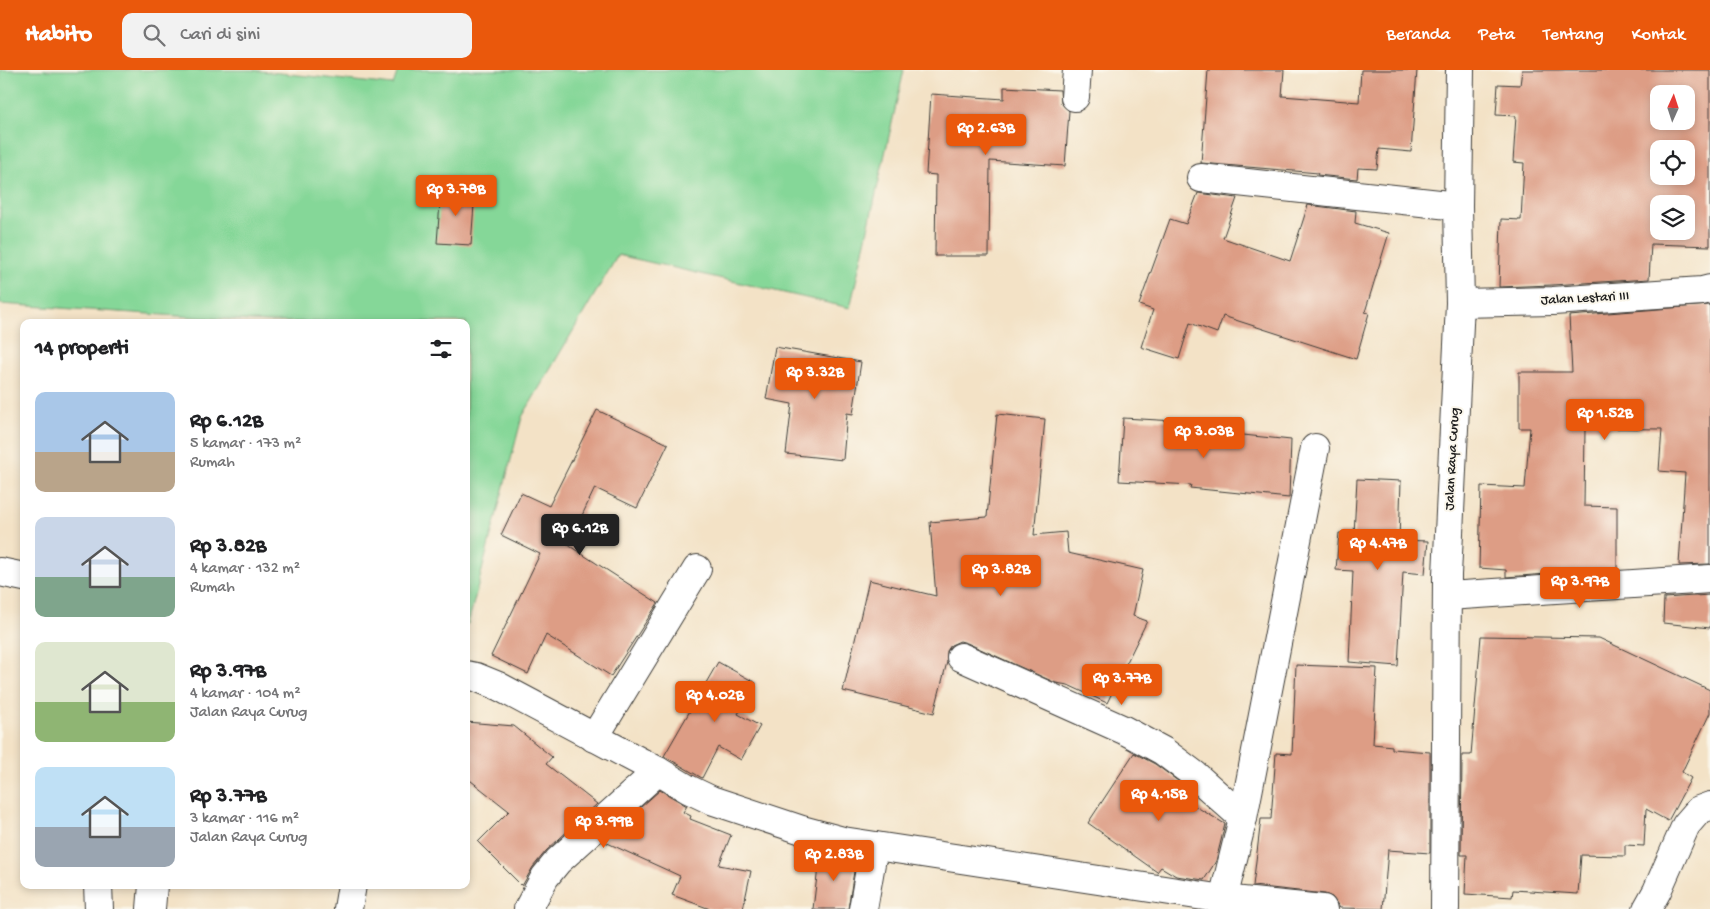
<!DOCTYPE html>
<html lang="id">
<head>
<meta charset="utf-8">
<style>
  body { margin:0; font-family:"Gochi Hand",sans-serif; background:#f2f2f2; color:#202124; height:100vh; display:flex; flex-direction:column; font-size:19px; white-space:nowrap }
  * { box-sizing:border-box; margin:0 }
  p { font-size:16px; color:#757577 }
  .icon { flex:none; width:28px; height:28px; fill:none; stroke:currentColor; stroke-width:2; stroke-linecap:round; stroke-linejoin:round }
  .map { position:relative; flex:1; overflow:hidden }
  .side { position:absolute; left:20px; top:249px; width:450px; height:570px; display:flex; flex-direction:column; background:#fff; border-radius:10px; box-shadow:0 2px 8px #0003 }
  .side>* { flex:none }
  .needle { width:32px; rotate:3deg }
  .fabs { position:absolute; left:1650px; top:15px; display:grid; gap:10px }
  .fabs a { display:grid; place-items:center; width:45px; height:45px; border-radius:10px; background:#fff; box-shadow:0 2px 8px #0003; font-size:25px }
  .price { position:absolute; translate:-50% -42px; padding:0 11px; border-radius:5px; background:#ea580c; color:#fff; font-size:16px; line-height:32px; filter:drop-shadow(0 1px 2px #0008) }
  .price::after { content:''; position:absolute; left:50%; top:30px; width:15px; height:11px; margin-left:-8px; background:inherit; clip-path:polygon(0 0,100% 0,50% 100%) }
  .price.current { background:#222; color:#fff }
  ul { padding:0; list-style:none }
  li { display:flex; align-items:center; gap:15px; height:125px; padding:0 15px }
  li span { display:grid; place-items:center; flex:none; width:140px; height:100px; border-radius:10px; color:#555 }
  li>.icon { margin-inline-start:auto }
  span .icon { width:60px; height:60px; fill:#fffc; stroke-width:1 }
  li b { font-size:21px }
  h2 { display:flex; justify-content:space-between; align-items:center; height:60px; padding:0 15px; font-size:21px }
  header { display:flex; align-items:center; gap:30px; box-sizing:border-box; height:70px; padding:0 25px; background:#ea580c; color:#fff }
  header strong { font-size:24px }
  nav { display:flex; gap:28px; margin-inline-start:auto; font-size:18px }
  .search { width:350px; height:45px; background:#f2f2f2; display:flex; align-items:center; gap:12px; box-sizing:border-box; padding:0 18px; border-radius:10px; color:#757577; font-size:19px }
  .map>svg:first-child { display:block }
  .green { fill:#85d798; stroke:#507a5a }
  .building { fill:#dd9d85; fill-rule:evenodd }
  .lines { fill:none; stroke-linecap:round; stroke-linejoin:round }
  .street-casing { stroke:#3c3a36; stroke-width:30 }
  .secondary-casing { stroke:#3c3a36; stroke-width:30 }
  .street { stroke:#fff; stroke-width:28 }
  .secondary { stroke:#fff; stroke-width:28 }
  .labels { text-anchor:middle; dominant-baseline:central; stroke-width:4; stroke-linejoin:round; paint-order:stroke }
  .street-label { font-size:14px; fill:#1c1c1c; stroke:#fbf7ec }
</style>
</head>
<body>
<header>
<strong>Habito</strong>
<div class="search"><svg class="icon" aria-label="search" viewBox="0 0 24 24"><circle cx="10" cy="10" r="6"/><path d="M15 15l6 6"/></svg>Cari di sini</div>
<nav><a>Beranda</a><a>Peta</a><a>Tentang</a><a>Kontak</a></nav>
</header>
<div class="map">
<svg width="1710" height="839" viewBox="0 0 1710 839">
  <rect width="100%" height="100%" fill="#fbf7ec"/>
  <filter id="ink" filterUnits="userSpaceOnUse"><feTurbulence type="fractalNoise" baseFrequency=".02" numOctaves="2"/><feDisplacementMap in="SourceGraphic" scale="10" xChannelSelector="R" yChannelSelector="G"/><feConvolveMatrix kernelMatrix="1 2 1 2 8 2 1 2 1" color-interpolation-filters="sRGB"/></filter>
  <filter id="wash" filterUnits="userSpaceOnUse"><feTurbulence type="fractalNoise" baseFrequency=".0096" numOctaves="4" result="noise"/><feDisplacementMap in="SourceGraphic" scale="20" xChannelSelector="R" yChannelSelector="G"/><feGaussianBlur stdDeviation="1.12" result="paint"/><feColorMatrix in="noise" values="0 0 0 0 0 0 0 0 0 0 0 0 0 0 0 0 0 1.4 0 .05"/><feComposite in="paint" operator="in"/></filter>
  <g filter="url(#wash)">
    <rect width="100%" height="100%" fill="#f3e2c6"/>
    <path class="green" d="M 0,0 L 251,0 L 393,15 L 398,0 L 904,0 L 850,238 L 618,185 L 522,347 L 468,554 L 466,554 L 466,252 L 267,252 L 0,234 Z"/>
    <g id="blocks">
      <g class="building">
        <path d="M 1208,0 L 1284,0 L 1282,26 L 1359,32 L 1361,0 L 1417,0 L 1411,82 L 1379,79 L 1377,99 L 1358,98 L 1357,109 L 1317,105 L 1318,103 L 1201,93 Z"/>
        <path d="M 1522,0 L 1710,0 L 1710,176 L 1651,174 L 1649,209 L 1552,215 L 1499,217 L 1501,149 L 1521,150 L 1524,93 L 1513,92 L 1516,46 L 1496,45 L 1498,14 L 1520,15 ZM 1659,24 L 1686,24 L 1686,51 L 1659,51 ZM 1659,79 L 1686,79 L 1686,106 L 1659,106 ZM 1659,134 L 1686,134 L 1686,161 L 1659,161 Z"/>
        <path d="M 1004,17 L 1060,20 L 1061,33 L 1069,41 L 1065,96 L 990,91 L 989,186 L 935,186 L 936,105 L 926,104 L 931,24 L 1004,29 Z"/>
        <path d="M 441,119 L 475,121 L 471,175 L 437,173 Z"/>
        <path d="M 1198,123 L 1237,128 L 1223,168 L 1290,191 L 1308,135 L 1356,141 L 1355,153 L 1389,163 L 1365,242 L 1369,243 L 1356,289 L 1223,246 L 1217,263 L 1190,253 L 1179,289 L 1141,277 L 1153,240 L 1139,235 L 1170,149 L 1186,154 Z"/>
        <path d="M 1710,235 L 1710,494 L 1679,495 L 1685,403 L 1659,401 L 1662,359 L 1585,358 L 1584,436 L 1617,437 L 1617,499 L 1506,507 L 1506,500 L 1479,498 L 1481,416 L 1525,418 L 1530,358 L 1519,358 L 1519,302 L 1572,302 L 1569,246 Z"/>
        <path d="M 775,277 L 861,292 L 853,344 L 847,343 L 843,390 L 786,384 L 792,334 L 766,329 Z"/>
        <path d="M 597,340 L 668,374 L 637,438 L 595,418 L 568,475 L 658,533 L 611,606 L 546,565 L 528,604 L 491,586 L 540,484 L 501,465 L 521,423 L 549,436 Z"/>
        <path d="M 997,344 L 1045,349 L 1034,465 L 1066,462 L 1068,483 L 1143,500 L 1133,546 L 1147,551 L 1107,633 L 1068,615 L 1056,613 L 967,573 L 960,571 L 951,575 L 947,581 L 947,592 L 934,643 L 843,621 L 869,510 L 936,526 L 930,452 L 987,447 Z"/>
        <path d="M 1123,348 L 1176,351 L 1176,358 L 1291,370 L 1289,428 L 1190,418 L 1191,415 L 1119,411 Z"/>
        <path d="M 1357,409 L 1401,411 L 1399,470 L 1428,471 L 1425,504 L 1403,502 L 1398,596 L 1349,592 L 1353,501 L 1336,500 L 1339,463 L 1354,464 Z"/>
        <path d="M 1710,525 L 1710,558 L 1663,553 L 1664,528 Z"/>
        <path d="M 1481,566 L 1599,568 L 1710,620 L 1710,643 L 1682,702 L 1691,708 L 1668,751 L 1646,739 L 1644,776 L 1625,775 L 1625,786 L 1581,785 L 1578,824 L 1513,820 L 1512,827 L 1465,824 L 1467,785 L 1461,785 L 1462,685 L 1471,685 Z"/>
        <path d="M 718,592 L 756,613 L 738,644 L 760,656 L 741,690 L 718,677 L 702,708 L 664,686 Z"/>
        <path d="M 1296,595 L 1377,598 L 1373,674 L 1392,676 L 1392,679 L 1430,682 L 1430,783 L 1388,780 L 1383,839 L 1340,838 L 1332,827 L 1325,824 L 1253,816 L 1261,749 L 1271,749 L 1276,683 L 1292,684 Z"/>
        <path d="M 466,652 L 514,656 L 552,687 L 546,694 L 597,734 L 546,781 L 533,797 L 522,816 L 478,772 L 509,741 L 466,707 Z"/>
        <path d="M 1134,683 L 1155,694 L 1182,714 L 1175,724 L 1225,754 L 1216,791 L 1204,810 L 1176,806 L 1161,797 L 1157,802 L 1088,753 Z"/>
        <path d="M 660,720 L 687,736 L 683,742 L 691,746 L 690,749 L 731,765 L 719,795 L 751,801 L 743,839 L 710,839 L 672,825 L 680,806 L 603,771 Z"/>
        <path d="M 820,781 L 856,789 L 848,839 L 813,839 Z"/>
      </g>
    </g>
  </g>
  <g filter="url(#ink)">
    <use href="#blocks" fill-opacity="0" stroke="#3c3a36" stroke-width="1"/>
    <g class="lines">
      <g class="street-casing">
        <g id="street">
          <path d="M 1075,27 L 1077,0"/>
          <path d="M 1201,108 L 1458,136"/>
          <path d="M 0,502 L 24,507"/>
          <path d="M 1448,526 L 1710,509"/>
          <path d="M 961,587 L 1124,660 L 1163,681 L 1195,705 L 1243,748"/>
          <path d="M 466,605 L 476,607 L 498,616 L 658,701 L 688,719 L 711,730 L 802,760 L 843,771 L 1223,829 L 1323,839"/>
          <path d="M 594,668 L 697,499"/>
          <path d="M 98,815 L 99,839"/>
          <path d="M 1223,829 L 1243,748 L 1315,378"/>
          <path d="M 151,839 L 153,815"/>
          <path d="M 348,839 L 352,815"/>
          <path d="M 528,839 L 545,807 L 558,791 L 658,701"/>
          <path d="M 863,839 L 874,776"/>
          <path d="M 1647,839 L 1657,821 L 1686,755 L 1699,740 L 1710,736"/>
        </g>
      </g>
      <g class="secondary-casing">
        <g id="secondary">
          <path d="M 1460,233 L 1553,231 L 1702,221 L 1710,219"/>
          <path d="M 1445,839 L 1447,505 L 1460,233 L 1458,136 L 1460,0"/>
        </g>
      </g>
      <use href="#street" class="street"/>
      <use href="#secondary" class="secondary"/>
    </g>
  </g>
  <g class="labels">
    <g class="street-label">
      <text transform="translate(1585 229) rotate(-3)">Jalan Lestari III</text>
      <text transform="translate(1453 389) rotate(-87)">Jalan Raya Curug</text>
    </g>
  </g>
</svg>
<div class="fabs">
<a><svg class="needle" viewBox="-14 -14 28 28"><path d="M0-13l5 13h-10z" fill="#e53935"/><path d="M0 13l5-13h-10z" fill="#757577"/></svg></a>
<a><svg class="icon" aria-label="locate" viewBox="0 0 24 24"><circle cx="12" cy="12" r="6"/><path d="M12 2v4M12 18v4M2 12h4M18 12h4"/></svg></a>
<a><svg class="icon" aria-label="layers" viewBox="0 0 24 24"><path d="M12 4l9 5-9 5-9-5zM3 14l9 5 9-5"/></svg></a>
</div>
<b class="price" style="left:986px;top:86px">Rp 2.63B</b>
<b class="price" style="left:456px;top:147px">Rp 3.78B</b>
<b class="price" style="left:815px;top:330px">Rp 3.32B</b>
<b class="price" style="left:1605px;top:371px">Rp 1.52B</b>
<b class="price" style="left:1204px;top:389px">Rp 3.03B</b>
<b class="price current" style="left:580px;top:486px">Rp 6.12B</b>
<b class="price" style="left:1378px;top:501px">Rp 4.47B</b>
<b class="price" style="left:1001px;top:527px">Rp 3.82B</b>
<b class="price" style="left:1580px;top:539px">Rp 3.97B</b>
<b class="price" style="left:1122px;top:636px">Rp 3.77B</b>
<b class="price" style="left:715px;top:653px">Rp 4.02B</b>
<b class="price" style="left:1159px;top:752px">Rp 4.15B</b>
<b class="price" style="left:604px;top:779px">Rp 3.99B</b>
<b class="price" style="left:834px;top:812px">Rp 2.83B</b>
<section class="side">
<h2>14 properti<svg class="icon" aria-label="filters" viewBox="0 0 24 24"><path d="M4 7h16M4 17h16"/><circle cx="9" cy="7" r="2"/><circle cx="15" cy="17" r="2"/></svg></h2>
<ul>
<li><span style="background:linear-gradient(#a9c7e8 60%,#b9a48a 0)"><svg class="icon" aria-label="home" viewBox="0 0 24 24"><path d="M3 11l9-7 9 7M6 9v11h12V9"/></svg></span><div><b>Rp 6.12B</b><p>5 kamar · 173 m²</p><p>Rumah</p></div></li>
<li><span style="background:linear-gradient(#c9d6e8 60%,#7fa58c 0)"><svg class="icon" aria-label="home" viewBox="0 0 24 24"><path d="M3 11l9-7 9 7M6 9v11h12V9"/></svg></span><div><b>Rp 3.82B</b><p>4 kamar · 132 m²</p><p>Rumah</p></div></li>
<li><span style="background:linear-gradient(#dfe7d0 60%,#8fb573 0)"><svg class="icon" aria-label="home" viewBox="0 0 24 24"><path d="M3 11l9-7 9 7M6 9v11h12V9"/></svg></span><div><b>Rp 3.97B</b><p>4 kamar · 104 m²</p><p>Jalan Raya Curug</p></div></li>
<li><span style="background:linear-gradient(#bfe0f5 60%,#9aa5b1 0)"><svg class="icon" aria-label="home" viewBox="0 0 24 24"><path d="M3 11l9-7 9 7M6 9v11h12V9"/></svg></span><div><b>Rp 3.77B</b><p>3 kamar · 116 m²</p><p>Jalan Raya Curug</p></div></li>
</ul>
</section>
</div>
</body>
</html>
